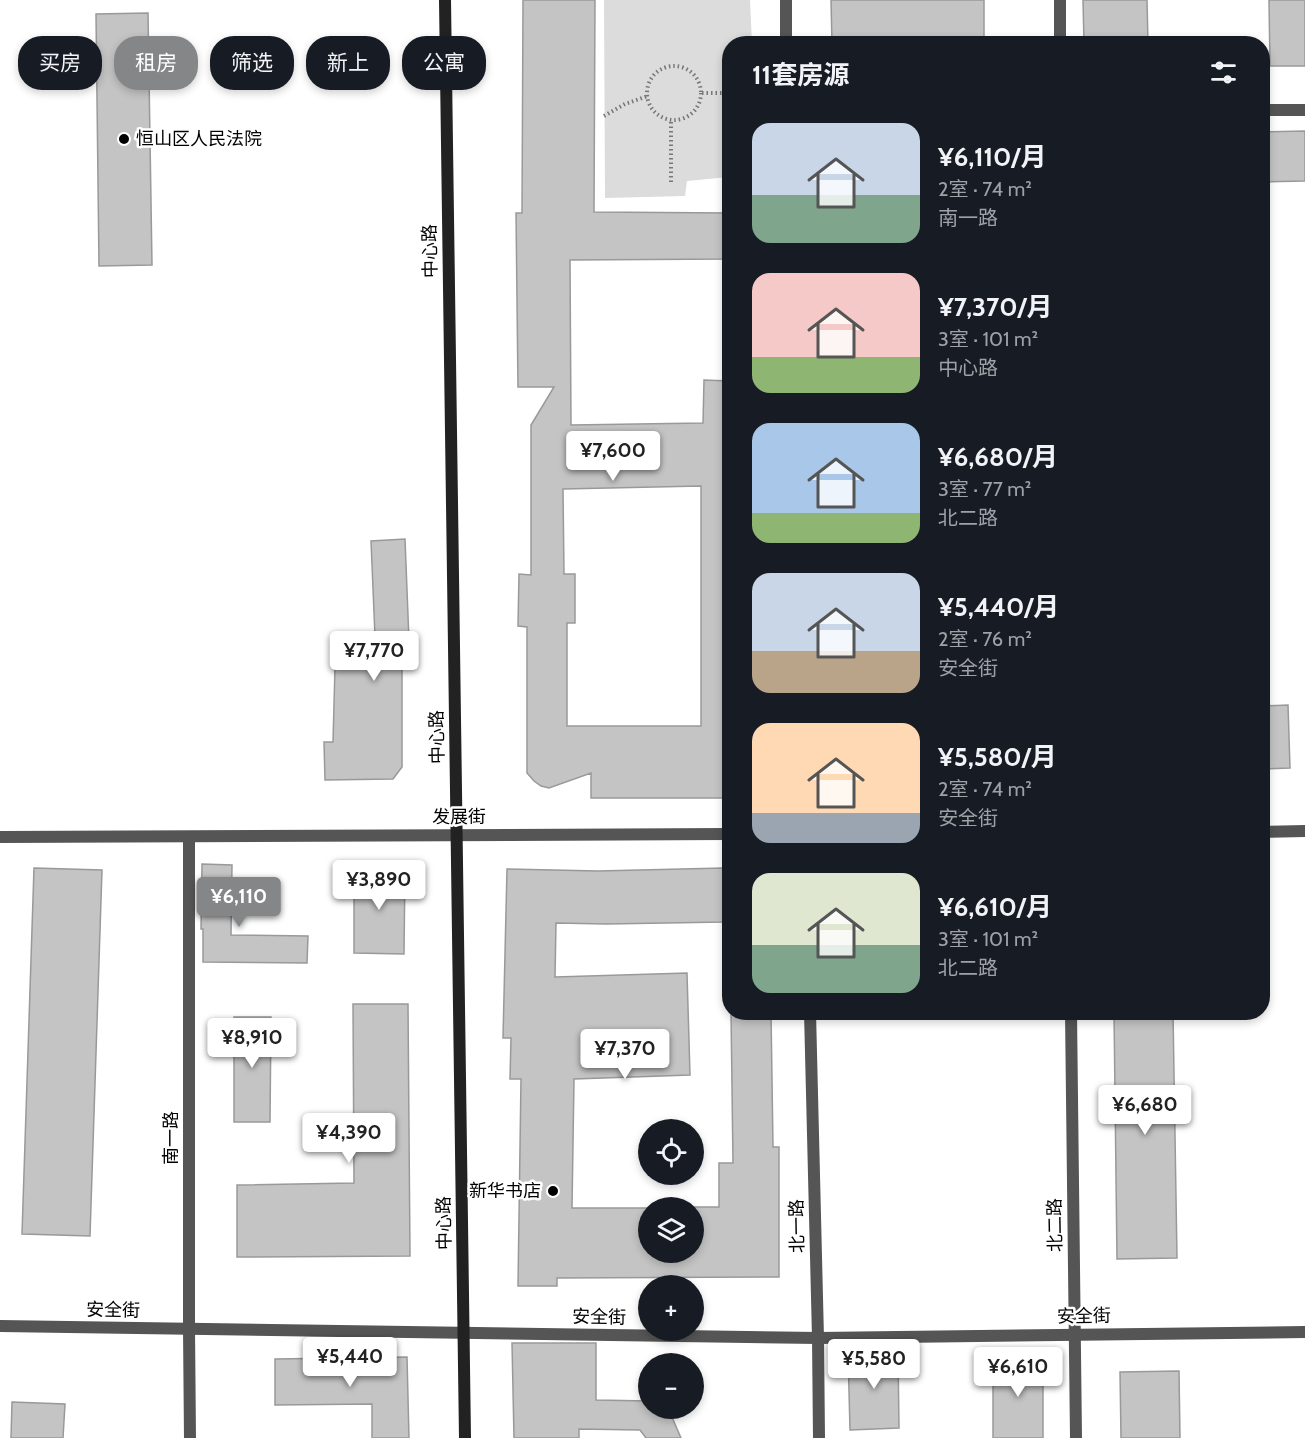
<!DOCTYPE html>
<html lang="zh">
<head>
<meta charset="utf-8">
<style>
  body { margin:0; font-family:Cabin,"Noto Sans SC",sans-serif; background:#20242c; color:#f1f3f6; height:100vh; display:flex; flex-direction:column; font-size:22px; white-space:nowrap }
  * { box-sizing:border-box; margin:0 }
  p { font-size:20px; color:#9ea1a6 }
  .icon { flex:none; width:33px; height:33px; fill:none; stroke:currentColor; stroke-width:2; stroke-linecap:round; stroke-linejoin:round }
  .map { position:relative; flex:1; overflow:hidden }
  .panel { position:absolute; left:722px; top:36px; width:548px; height:984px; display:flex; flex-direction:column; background:#171b24; border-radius:24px; box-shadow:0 3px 9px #0003 }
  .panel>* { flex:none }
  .guide { position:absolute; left:18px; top:36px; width:570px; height:54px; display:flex; gap:12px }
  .buttons { position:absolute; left:638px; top:1119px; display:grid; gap:12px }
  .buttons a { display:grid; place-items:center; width:66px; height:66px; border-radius:50%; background:#171b24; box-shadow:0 3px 9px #0003; font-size:30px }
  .price { position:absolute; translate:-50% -51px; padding:0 14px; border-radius:6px; background:#fff; color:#222; font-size:20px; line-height:39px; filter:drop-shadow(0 2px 3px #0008) }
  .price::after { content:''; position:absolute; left:50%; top:36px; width:18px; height:14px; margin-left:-9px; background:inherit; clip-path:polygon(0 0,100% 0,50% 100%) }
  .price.active { background:#858687; color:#fff }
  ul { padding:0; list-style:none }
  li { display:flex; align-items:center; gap:18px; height:150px; padding:0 30px }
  li span { display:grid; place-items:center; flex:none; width:168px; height:120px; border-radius:18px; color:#555 }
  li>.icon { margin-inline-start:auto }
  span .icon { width:72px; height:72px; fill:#fffc; stroke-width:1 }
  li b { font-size:26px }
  h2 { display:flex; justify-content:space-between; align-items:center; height:72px; padding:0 30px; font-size:26px }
  .tag { padding:0 21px; border-radius:24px; background:#171b24; box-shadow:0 3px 9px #0003; font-size:21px; line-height:54px }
  .tag.active { background:#858687; color:#fff }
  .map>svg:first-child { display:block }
  .green { fill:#dcdcdc }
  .building { fill:#c4c4c4; stroke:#999; stroke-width:1.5; fill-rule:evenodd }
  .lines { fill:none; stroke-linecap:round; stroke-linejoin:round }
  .path { stroke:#777; stroke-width:4; stroke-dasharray:1.5 3; stroke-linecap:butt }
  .street { stroke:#555; stroke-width:12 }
  .secondary { stroke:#222; stroke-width:12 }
  .poi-dot { fill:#000; stroke:#fff; stroke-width:2 }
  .labels { text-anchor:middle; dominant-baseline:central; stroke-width:5; stroke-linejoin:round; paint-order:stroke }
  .poi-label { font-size:18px; fill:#000; stroke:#fff; text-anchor:start }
  .street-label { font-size:18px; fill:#000; stroke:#fff }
</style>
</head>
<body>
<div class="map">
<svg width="1305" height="1438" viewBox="0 0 1305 1438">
  <rect width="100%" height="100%" fill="#fff"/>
  <path class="green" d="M 604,0 L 750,0 L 752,43 L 729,44 L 729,177 L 687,181 L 685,196 L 605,198 Z"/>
  <g class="building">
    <path d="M 523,0 L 595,0 L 594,212 L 729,213 L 729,259 L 570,260 L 571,425 L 703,423 L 704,380 L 729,381 L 729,798 L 591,798 L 591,773 L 549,788 L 541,786 L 534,781 L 527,773 L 527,627 L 518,626 L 519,574 L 531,575 L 531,425 L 554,387 L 518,387 L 516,213 L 522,213 ZM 701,486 L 701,726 L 567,726 L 567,623 L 575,623 L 575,574 L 564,574 L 563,489 Z"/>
    <path d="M 831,0 L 984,0 L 984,44 L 832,44 Z"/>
    <path d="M 1083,0 L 1147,0 L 1148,44 L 1084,44 Z"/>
    <path d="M 1269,0 L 1305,0 L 1305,66 L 1270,66 Z"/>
    <path d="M 148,13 L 152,265 L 99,266 L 96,14 Z"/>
    <path d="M 1305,131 L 1305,181 L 1262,182 L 1262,132 Z"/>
    <path d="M 405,539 L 409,641 L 402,641 L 402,767 L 393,779 L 325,780 L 324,742 L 333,742 L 335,667 L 373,668 L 373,660 L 376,660 L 371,541 Z"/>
    <path d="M 1288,705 L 1290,768 L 1262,769 L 1262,706 Z"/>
    <path d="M 202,864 L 232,865 L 231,935 L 308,936 L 307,963 L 203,962 L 203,929 L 201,929 Z"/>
    <path d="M 34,868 L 102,870 L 90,1236 L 22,1234 Z"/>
    <path d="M 354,868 L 405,869 L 404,954 L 354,953 Z"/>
    <path d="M 723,868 L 724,922 L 606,924 L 556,923 L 555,977 L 687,973 L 690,1075 L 574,1079 L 572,1208 L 648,1208 L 648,1252 L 693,1252 L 693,1207 L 719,1207 L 719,1163 L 733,1163 L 731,1012 L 771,1012 L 773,1147 L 779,1147 L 779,1277 L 557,1278 L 557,1286 L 518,1286 L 521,1079 L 510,1079 L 511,1038 L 503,1038 L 507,869 L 598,871 Z"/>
    <path d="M 353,1004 L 408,1004 L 410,1256 L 237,1257 L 237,1185 L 354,1183 Z"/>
    <path d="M 1114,1012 L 1173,1012 L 1177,1258 L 1117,1259 Z"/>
    <path d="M 234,1017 L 271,1017 L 270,1122 L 234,1122 Z"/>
    <path d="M 512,1343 L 596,1343 L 596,1400 L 648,1401 L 648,1408 L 668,1408 L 681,1438 L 646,1438 L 640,1430 L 579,1429 L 579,1438 L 514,1438 Z"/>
    <path d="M 898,1351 L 899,1428 L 850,1430 L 848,1352 Z"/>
    <path d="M 407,1357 L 409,1438 L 372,1438 L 372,1404 L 275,1405 L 275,1359 Z"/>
    <rect x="993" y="1359" width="50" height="79"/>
    <path d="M 1179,1371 L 1180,1438 L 1121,1438 L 1120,1372 Z"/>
    <path d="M 12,1402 L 65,1404 L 63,1438 L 11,1438 Z"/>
  </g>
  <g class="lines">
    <g class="path">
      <circle cx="674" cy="93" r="27"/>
      <path d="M 702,93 L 729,93"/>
      <path d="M 604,116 L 625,104 L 648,96"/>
      <path d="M 671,182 L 671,119"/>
    </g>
    <g class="street">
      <path d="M 786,0 L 786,44"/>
      <path d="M 1060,0 L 1060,44"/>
      <path d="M 1262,110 L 1305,110"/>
      <path d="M 1262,832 L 1305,831"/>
      <path d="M 0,837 L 729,834"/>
      <path d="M 189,837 L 189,1329 L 190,1438"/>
      <path d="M 810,1012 L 818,1338 L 819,1438"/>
      <path d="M 1071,1012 L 1076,1438"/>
      <path d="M 0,1326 L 818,1338 L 1305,1332"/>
    </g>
    <path class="secondary" d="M 445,0 L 465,1438"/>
  </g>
  <g class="poi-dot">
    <circle cx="124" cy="139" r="6"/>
    <circle cx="553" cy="1191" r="6"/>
  </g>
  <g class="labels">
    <g class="poi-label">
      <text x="136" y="139">恒山区人民法院</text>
      <text x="541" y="1191" text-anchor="end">新华书店</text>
    </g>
    <g class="street-label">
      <text transform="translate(430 251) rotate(-91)">中心路</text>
      <text transform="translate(437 737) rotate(-91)">中心路</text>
      <text x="459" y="817">发展街</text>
      <text transform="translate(171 1138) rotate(-90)">南一路</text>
      <text transform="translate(444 1223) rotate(-91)">中心路</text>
      <text transform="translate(1055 1225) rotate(-91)">北二路</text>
      <text transform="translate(797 1226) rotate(-91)">北一路</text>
      <text transform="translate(113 1310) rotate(1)">安全街</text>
      <text transform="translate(1084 1316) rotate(-1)">安全街</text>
      <text transform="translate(599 1317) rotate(1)">安全街</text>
    </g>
  </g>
</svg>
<div class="buttons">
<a><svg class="icon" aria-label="locate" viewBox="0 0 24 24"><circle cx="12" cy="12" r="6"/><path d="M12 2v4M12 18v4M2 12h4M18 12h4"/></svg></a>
<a><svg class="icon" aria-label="layers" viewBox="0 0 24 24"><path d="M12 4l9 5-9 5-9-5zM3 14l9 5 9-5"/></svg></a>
<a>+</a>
<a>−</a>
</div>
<b class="price" style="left:613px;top:482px">¥7,600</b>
<b class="price" style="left:374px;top:682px">¥7,770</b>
<b class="price" style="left:379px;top:911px">¥3,890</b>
<b class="price active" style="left:239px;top:928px">¥6,110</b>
<b class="price" style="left:252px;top:1069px">¥8,910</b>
<b class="price" style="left:625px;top:1080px">¥7,370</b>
<b class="price" style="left:1145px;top:1136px">¥6,680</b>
<b class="price" style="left:349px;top:1164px">¥4,390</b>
<b class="price" style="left:350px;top:1388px">¥5,440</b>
<b class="price" style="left:874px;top:1390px">¥5,580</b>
<b class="price" style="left:1018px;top:1398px">¥6,610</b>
<div class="guide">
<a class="tag">买房</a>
<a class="tag active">租房</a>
<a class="tag">筛选</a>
<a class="tag">新上</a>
<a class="tag">公寓</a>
</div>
<section class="panel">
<h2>11套房源<svg class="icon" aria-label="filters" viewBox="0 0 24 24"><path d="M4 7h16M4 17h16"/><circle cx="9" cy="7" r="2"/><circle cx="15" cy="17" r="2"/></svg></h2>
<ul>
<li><span style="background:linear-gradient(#c9d6e8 60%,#7fa58c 0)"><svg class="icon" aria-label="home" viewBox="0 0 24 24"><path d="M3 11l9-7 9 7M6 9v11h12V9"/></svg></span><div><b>¥6,110/月</b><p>2室 · 74 m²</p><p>南一路</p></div></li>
<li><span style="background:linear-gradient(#f6c9c9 70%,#8fb573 0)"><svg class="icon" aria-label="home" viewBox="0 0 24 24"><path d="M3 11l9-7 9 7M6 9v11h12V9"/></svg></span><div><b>¥7,370/月</b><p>3室 · 101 m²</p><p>中心路</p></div></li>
<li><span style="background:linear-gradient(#a9c7e8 75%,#8fb573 0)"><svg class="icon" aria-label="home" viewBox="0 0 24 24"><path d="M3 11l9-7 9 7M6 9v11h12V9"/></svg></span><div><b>¥6,680/月</b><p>3室 · 77 m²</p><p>北二路</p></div></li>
<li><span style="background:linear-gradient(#c9d6e8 65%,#b9a48a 0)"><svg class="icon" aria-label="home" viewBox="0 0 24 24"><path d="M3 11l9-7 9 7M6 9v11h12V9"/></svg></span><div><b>¥5,440/月</b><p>2室 · 76 m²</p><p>安全街</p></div></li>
<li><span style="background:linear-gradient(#ffd9b3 75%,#9aa5b1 0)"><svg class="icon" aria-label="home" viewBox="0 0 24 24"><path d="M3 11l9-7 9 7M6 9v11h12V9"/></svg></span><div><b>¥5,580/月</b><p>2室 · 74 m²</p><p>安全街</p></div></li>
<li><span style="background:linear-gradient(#dfe7d0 60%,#7fa58c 0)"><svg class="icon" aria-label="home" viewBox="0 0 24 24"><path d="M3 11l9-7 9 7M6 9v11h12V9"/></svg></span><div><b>¥6,610/月</b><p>3室 · 101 m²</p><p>北二路</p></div></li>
</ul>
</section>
</div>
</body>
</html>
